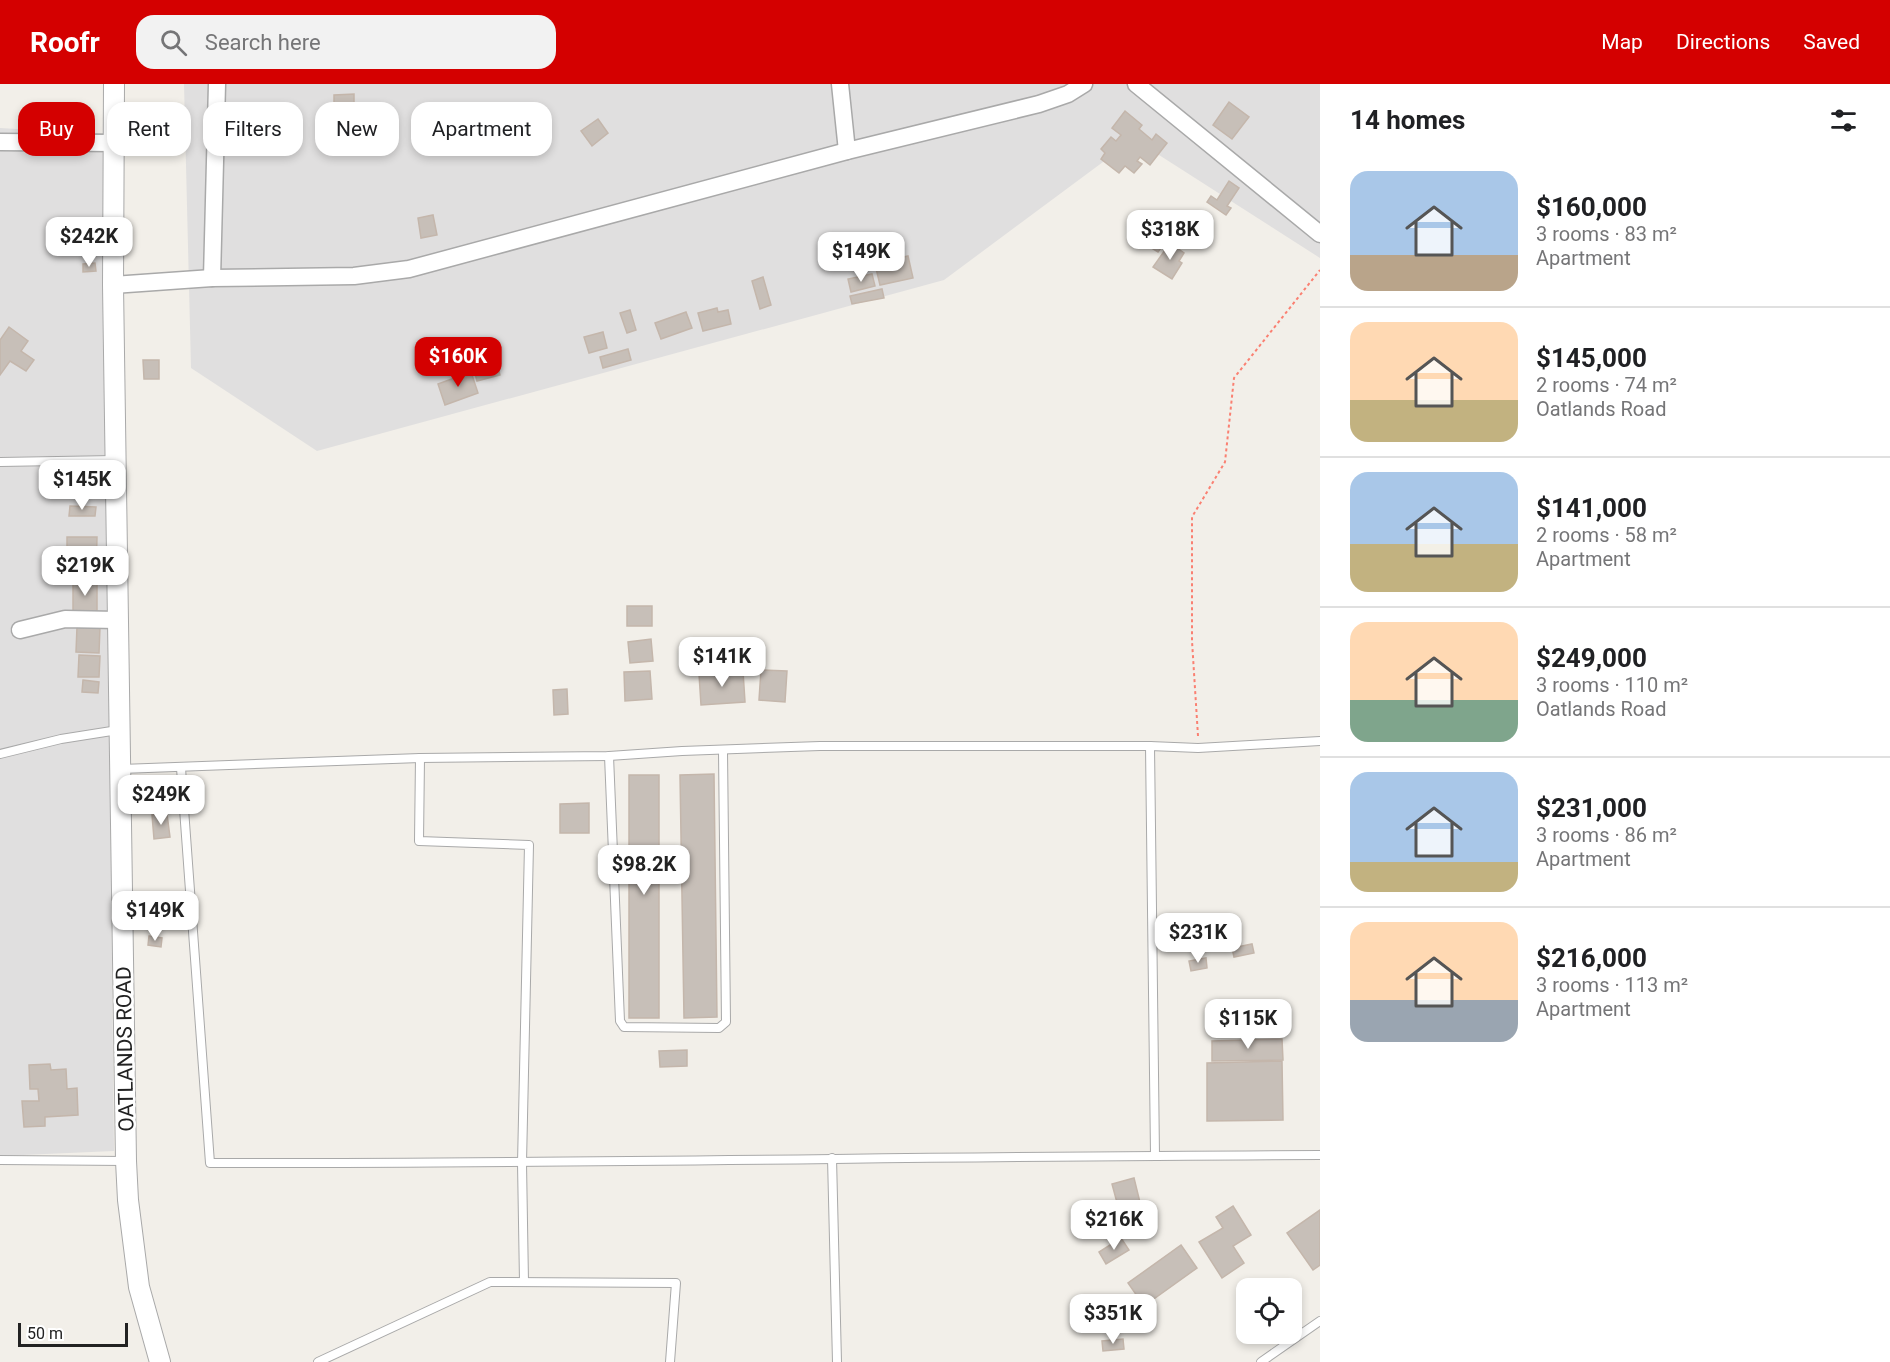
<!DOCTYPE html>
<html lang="en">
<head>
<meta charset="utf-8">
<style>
  body { margin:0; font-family:Roboto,sans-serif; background:#f2f2f2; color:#202124; height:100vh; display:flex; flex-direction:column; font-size:22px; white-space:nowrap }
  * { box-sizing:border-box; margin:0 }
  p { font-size:20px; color:#757577 }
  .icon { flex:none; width:33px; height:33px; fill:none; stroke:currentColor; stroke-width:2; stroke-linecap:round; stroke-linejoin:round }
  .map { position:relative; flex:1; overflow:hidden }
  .drawer { display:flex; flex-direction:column; background:#fff; width:570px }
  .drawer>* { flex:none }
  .guide { position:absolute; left:18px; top:18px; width:570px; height:54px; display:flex; gap:12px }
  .fabs { position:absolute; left:1236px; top:1194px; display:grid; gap:12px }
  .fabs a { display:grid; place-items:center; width:66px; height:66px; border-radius:12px; background:#fff; box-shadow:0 3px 9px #0003; font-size:30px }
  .scale { position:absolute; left:18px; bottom:15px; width:110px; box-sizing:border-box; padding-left:6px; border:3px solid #222; border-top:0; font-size:16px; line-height:21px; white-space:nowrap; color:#222; -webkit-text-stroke:4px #fff; paint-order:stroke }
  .price { position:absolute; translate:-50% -51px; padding:0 14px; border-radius:12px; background:#fff; color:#222; font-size:20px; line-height:39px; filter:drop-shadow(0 2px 3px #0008) }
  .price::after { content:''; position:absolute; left:50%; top:36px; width:18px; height:14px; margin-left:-9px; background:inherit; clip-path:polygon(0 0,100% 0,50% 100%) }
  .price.on { background:#d40000; color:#fff }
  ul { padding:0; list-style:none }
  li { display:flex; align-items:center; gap:18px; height:150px; padding:0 30px }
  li+li { border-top:2px solid #e0e0e0 }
  li span { display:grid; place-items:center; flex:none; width:168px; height:120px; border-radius:18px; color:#555 }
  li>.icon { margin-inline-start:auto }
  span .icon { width:72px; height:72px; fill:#fffc; stroke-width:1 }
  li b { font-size:26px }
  h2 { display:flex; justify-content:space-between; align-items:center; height:72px; padding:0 30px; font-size:26px }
  .pill { padding:0 21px; border-radius:18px; background:#fff; box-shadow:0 3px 9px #0003; font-size:21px; line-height:54px }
  .pill.on { background:#d40000; color:#fff }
  header { display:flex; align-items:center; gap:36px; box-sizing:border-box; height:84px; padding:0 30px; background:#d40000; color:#fff }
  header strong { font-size:28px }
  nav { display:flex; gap:33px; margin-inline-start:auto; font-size:21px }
  .search { width:420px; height:54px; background:#f2f2f2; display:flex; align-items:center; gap:15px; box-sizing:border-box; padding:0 21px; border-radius:18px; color:#757577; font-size:22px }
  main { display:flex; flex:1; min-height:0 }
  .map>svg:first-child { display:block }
  .residential { fill:#e0dfdf }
  .building { fill:#c7bfb8; stroke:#c4b6ab; stroke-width:1.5 }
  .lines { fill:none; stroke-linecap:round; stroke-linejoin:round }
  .service-casing { stroke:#a9a9a9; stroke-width:10 }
  .minor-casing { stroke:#a9a9a9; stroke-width:19 }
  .tertiary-casing { stroke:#a9a9a9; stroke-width:22 }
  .path { stroke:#fa8072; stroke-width:2; stroke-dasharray:3 3; stroke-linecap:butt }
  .service { stroke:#fff; stroke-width:8 }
  .minor { stroke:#fff; stroke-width:16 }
  .tertiary { stroke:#fff; stroke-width:20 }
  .labels { text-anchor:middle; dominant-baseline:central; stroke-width:5; stroke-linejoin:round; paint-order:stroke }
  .street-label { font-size:21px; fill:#222; stroke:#fff }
</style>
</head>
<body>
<header>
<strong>Roofr</strong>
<div class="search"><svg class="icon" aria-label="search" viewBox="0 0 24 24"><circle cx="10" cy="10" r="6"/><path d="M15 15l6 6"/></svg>Search here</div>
<nav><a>Map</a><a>Directions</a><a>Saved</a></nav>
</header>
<main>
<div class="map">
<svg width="1320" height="1278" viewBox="0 0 1320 1278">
  <rect width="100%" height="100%" fill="#f2efe9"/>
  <g class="residential">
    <path d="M 184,0 L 1320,0 L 1320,174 L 1134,55 L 944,196 L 317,367 L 191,284 Z"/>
    <path d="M 0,44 L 103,50 L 114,1067 L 0,1072 Z"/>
  </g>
  <g class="building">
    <path d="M 354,10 L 354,31 L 334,31 L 334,11 Z"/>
    <path d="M 1229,18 L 1249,33 L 1232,55 L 1213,41 Z"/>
    <path d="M 1125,27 L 1142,41 L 1139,45 L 1152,56 L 1156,50 L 1167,59 L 1150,81 L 1140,73 L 1137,77 L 1142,80 L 1134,89 L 1125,82 L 1119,89 L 1101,75 L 1105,69 L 1101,65 L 1111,53 L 1116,57 L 1121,51 L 1112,44 Z"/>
    <path d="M 598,35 L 608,49 L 592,62 L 581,47 Z"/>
    <path d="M 1229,97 L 1239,104 L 1227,122 L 1231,124 L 1226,131 L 1207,118 L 1211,112 L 1217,116 Z"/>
    <path d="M 433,131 L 437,151 L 421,154 L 418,134 Z"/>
    <path d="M 1165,143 L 1172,149 L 1158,168 L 1150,163 Z"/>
    <path d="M 1170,159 L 1184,169 L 1179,177 L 1182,179 L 1172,195 L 1153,183 Z"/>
    <path d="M 908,172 L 913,194 L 880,201 L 875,180 Z"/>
    <path d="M 95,179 L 96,187 L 83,188 L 83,180 Z"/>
    <path d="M 872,190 L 875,202 L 851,208 L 848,195 Z"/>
    <path d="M 763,193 L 771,221 L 760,225 L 752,197 Z"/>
    <path d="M 882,205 L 884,214 L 852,220 L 850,212 Z"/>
    <path d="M 717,224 L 718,228 L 728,226 L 731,240 L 703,247 L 698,229 Z"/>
    <path d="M 630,226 L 636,246 L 627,249 L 620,229 Z"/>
    <path d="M 686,228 L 692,244 L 661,255 L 655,239 Z"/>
    <path d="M 9,243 L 28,257 L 21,267 L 34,276 L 26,287 L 10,277 L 0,291 L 0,256 Z"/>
    <path d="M 603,248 L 607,264 L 589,269 L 584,253 Z"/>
    <path d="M 628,265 L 631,276 L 603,284 L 600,273 Z"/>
    <path d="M 143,276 L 159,276 L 159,295 L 144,295 Z"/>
    <path d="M 497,280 L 500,291 L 477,297 L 474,286 Z"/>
    <path d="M 471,288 L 478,309 L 445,321 L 438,300 Z"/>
    <path d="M 69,405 L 94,406 L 94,414 L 68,413 Z"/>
    <path d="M 70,422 L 96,423 L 95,432 L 69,432 Z"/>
    <path d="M 67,453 L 97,453 L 96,491 L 67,491 Z"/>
    <rect x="73" y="497" width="24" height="32"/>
    <rect x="627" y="522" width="25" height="20"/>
    <path d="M 77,543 L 100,543 L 99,569 L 76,568 Z"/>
    <path d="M 651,555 L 653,577 L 630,579 L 628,558 Z"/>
    <path d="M 79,571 L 100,572 L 99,593 L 78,593 Z"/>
    <path d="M 761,586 L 787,587 L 785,618 L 759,616 Z"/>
    <path d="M 650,587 L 652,615 L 625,617 L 624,588 Z"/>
    <path d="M 743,587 L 745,618 L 701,621 L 699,590 Z"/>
    <path d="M 83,596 L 99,598 L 98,609 L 82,608 Z"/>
    <path d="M 567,605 L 568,630 L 554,631 L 553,606 Z"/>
    <path d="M 714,690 L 717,933 L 684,934 L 680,691 Z"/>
    <rect x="629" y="691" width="30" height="243"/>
    <path d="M 589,719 L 589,749 L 560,749 L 560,720 Z"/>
    <path d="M 167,730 L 170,753 L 154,755 L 152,731 Z"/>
    <path d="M 149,852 L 162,854 L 161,863 L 148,861 Z"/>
    <path d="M 1252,860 L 1254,869 L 1234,873 L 1232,864 Z"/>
    <path d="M 1206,874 L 1207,884 L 1191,887 L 1189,877 Z"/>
    <path d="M 1282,955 L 1283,976 L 1212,977 L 1212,957 Z"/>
    <path d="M 687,966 L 687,982 L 660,983 L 659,967 Z"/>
    <path d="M 1282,977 L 1283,1036 L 1207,1037 L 1207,979 Z"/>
    <path d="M 50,980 L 51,986 L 66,985 L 67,1005 L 77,1004 L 78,1031 L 45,1033 L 45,1042 L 24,1043 L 22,1017 L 39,1017 L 38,1005 L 30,1005 L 29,981 Z"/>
    <path d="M 1134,1094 L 1147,1147 L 1126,1152 L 1112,1100 Z"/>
    <path d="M 1233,1122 L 1251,1151 L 1233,1162 L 1244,1179 L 1222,1194 L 1199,1158 L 1223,1144 L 1216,1133 Z"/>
    <path d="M 1320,1126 L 1320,1181 L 1313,1186 L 1287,1149 Z"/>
    <path d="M 1121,1154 L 1129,1166 L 1106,1180 L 1099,1168 Z"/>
    <path d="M 1181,1161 L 1197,1184 L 1144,1222 L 1128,1199 Z"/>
    <path d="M 1123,1255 L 1124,1265 L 1103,1267 L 1102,1257 Z"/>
  </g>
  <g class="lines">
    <g class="service-casing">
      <g id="service">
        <path d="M 0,378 L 115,376"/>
        <path d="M 1150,662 L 1155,1071"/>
        <path d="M 0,670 L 61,655 L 118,646"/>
        <path d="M 609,672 L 620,937 L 624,943 L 719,944 L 726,938 L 723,667"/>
        <path d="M 420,674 L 419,757 L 529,761 L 522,1079 L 524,1198"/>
        <path d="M 181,684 L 210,1079 C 580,1080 950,1072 1320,1071"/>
        <path d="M 121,685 L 420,674 L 609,672 L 682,667 L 820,662 L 1150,662 L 1198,664 L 1320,657"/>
        <path d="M 832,1074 L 837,1278"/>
        <path d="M 0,1076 L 126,1077"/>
        <path d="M 318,1278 L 490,1198 L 676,1199 L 670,1278"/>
        <path d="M 1261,1278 L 1320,1237"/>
      </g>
    </g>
    <g class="minor-casing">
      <g id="minor">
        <path d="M 840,0 L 847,67"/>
        <path d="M 1136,0 L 1320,150"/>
        <path d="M 0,58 L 115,59"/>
        <path d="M 212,194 L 217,0"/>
        <path d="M 113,201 L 212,194 L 354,192 L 409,185 L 847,67 L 1039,20 L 1068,10 L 1084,0"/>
        <path d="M 20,546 L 65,535 L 117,536"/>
      </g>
    </g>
    <g class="tertiary-casing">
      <path id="tertiary" d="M 114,0 L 113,201 L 126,1077 L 128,1116 L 139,1203 L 160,1278"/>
    </g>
    <path class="path" d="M 1198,652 L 1192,557 L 1192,433 L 1225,378 L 1234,294 L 1320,186"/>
    <use href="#service" class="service"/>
    <use href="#minor" class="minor"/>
    <use href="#tertiary" class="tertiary"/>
  </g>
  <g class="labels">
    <g class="street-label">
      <text transform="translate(125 965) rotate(-91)">OATLANDS ROAD</text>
    </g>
  </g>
</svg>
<div class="fabs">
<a><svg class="icon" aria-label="locate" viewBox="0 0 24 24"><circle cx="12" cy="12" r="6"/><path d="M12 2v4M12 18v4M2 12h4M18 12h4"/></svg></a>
</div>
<div class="scale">50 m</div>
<b class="price" style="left:1170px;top:177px">$318K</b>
<b class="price" style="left:89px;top:184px">$242K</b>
<b class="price" style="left:861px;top:199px">$149K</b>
<b class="price on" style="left:458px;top:304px">$160K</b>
<b class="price" style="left:82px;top:427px">$145K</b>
<b class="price" style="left:85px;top:513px">$219K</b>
<b class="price" style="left:722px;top:604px">$141K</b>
<b class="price" style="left:161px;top:742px">$249K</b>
<b class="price" style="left:644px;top:812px">$98.2K</b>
<b class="price" style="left:155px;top:858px">$149K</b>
<b class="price" style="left:1198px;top:880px">$231K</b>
<b class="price" style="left:1248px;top:966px">$115K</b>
<b class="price" style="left:1114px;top:1167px">$216K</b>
<b class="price" style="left:1113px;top:1261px">$351K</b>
<div class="guide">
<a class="pill on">Buy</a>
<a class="pill">Rent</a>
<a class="pill">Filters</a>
<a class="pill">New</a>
<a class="pill">Apartment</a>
</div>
</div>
<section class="drawer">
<h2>14 homes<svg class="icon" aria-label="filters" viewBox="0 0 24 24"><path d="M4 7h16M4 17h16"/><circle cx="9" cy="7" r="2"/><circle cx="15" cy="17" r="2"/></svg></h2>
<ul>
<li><span style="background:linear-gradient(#a9c7e8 70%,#b9a48a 0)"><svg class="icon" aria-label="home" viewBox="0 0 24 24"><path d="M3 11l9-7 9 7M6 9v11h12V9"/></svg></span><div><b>$160,000</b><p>3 rooms · 83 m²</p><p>Apartment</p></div></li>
<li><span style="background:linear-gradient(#ffd9b3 65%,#c2b280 0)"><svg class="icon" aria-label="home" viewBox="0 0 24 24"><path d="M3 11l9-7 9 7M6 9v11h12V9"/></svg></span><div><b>$145,000</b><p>2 rooms · 74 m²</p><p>Oatlands Road</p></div></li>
<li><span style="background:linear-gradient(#a9c7e8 60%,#c2b280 0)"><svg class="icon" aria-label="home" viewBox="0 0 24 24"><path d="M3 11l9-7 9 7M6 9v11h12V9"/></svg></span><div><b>$141,000</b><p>2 rooms · 58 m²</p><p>Apartment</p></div></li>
<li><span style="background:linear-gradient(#ffd9b3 65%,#7fa58c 0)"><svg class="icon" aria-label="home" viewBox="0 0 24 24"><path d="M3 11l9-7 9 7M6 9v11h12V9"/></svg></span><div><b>$249,000</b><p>3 rooms · 110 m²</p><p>Oatlands Road</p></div></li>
<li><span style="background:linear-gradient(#a9c7e8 75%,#c2b280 0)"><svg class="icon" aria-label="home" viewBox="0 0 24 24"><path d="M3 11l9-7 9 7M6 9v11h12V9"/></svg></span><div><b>$231,000</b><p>3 rooms · 86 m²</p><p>Apartment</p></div></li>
<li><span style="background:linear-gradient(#ffd9b3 65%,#9aa5b1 0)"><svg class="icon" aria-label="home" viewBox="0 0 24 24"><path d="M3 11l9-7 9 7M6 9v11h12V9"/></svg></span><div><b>$216,000</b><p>3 rooms · 113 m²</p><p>Apartment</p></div></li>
</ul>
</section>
</main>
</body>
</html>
